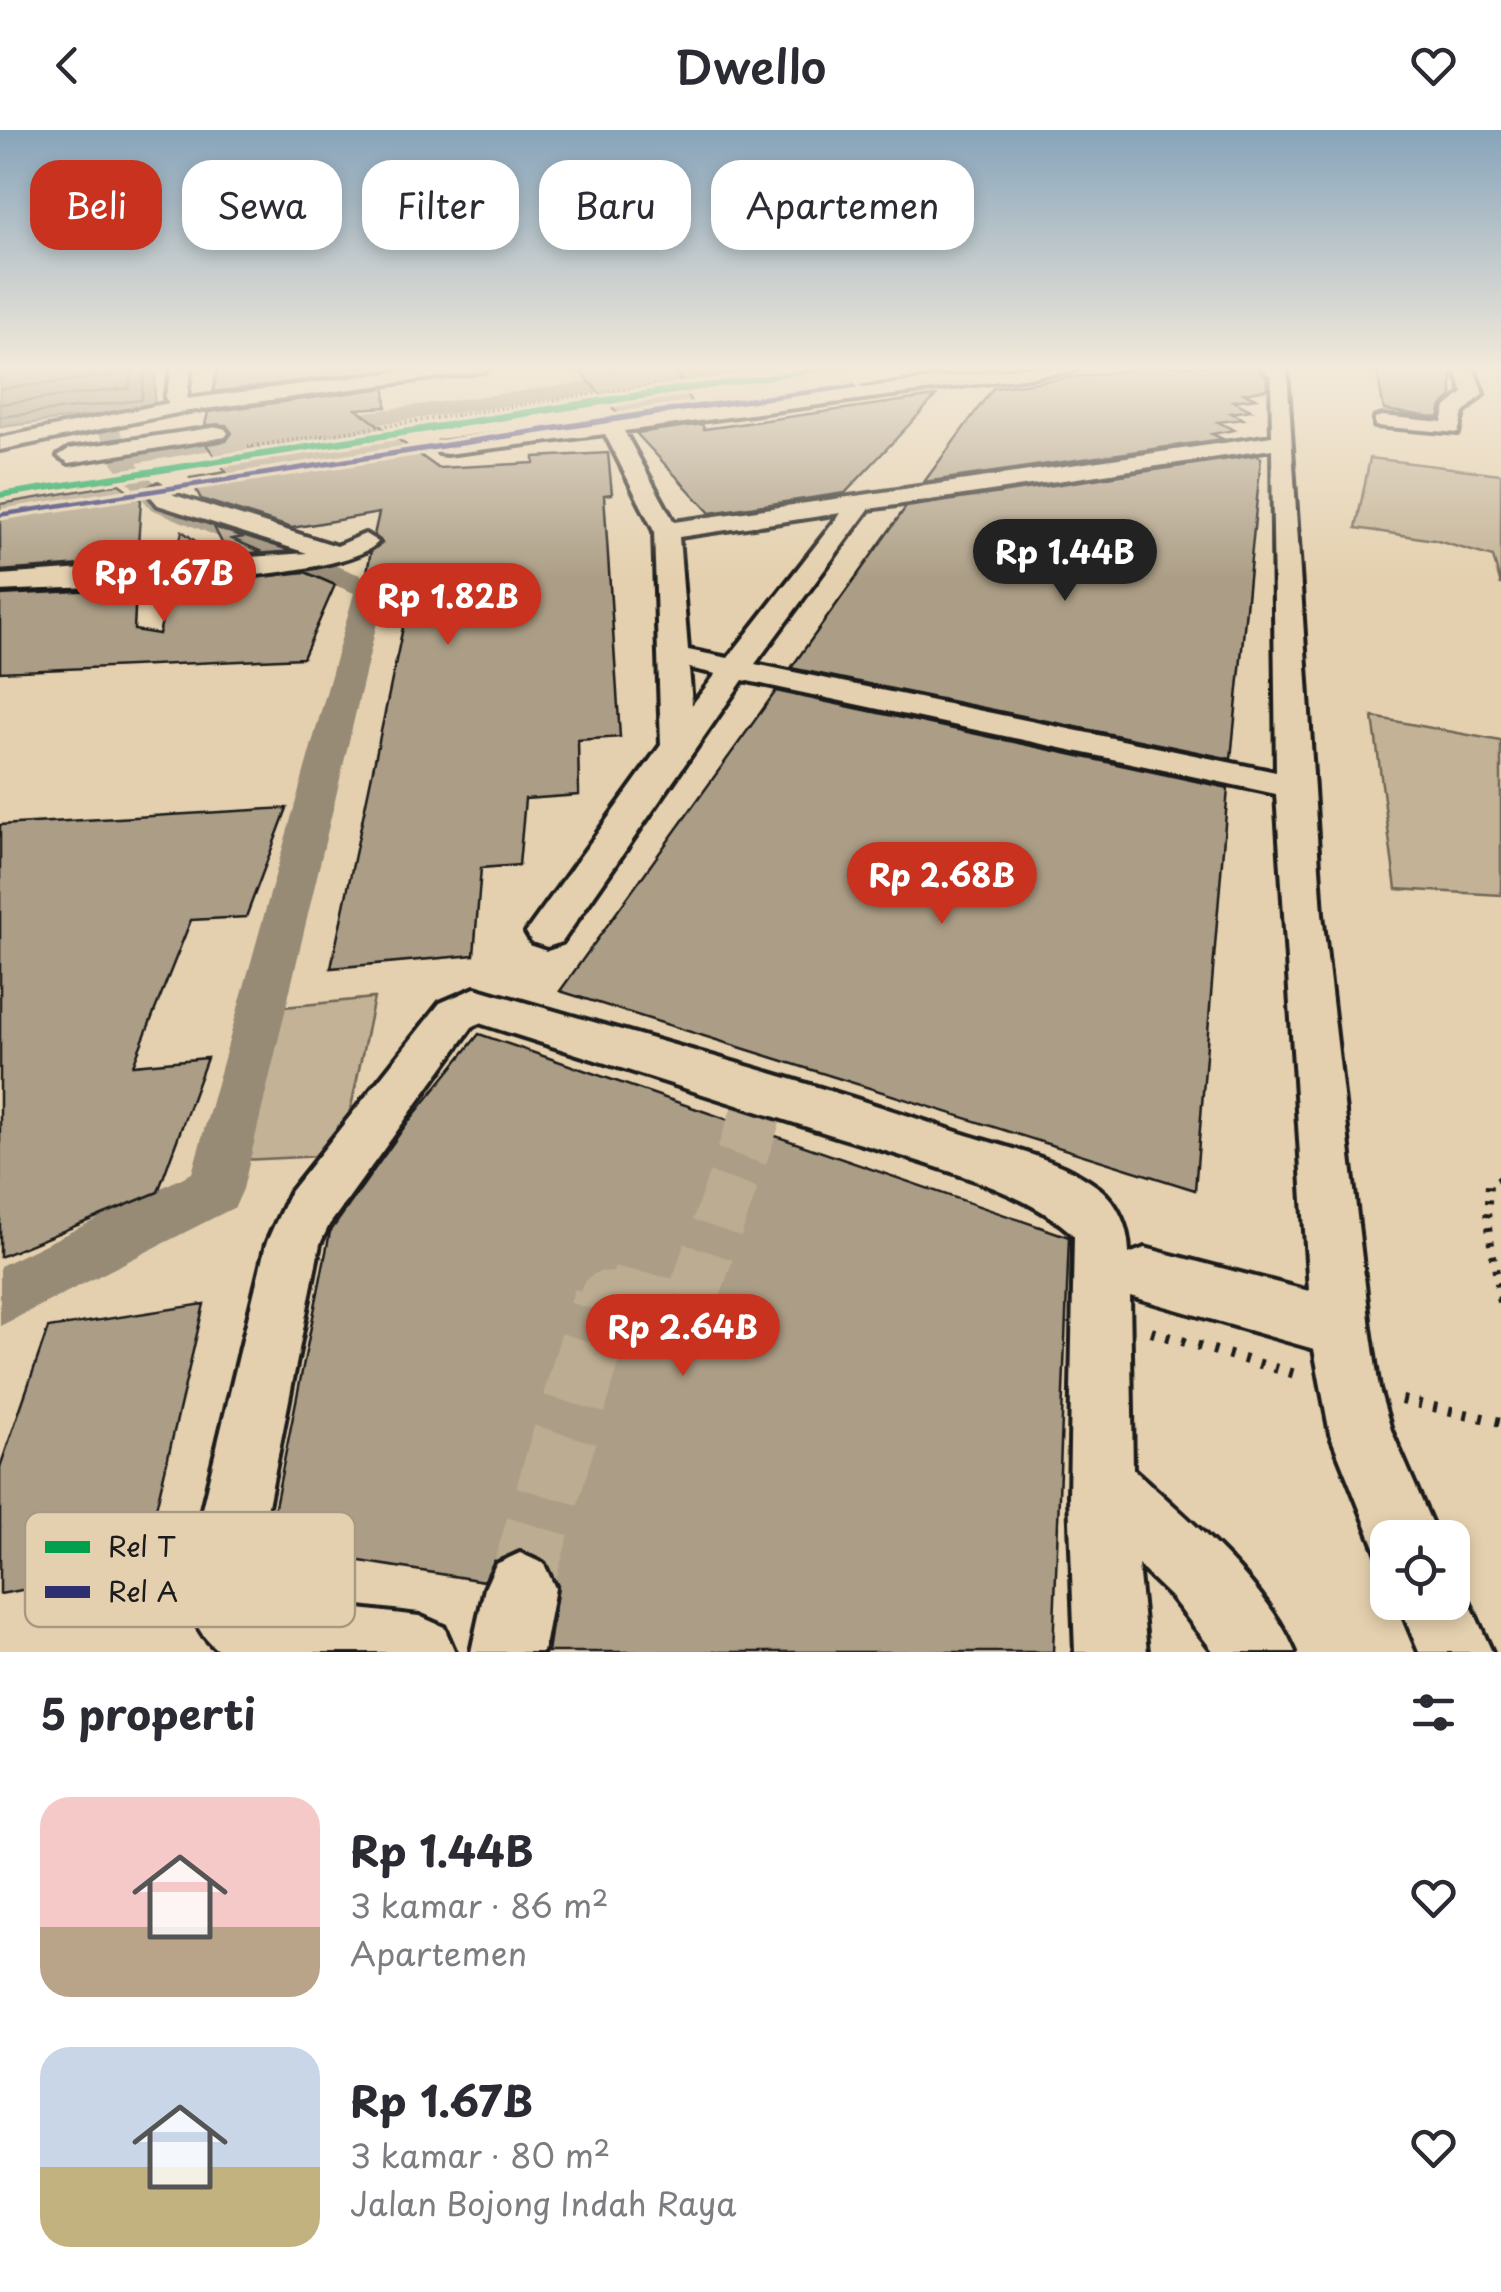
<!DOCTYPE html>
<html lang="id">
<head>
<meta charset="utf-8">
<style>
  body { margin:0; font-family:"Playpen Sans",sans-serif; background:#f2f2f3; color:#2b2b33; height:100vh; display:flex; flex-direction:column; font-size:38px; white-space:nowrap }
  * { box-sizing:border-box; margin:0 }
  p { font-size:32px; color:#7c7c81 }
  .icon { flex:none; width:55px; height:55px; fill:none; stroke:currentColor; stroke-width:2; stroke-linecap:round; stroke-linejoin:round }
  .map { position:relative; height:1522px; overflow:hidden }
  .details { display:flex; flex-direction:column; background:#fff; flex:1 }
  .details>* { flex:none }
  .hud { position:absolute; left:30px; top:30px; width:1000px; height:90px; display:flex; gap:20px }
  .tools { position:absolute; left:1370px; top:1390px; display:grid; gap:20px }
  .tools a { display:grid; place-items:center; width:100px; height:100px; border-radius:20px; background:#fff; box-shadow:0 5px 15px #0003; font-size:50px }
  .price { position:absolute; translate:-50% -85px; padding:0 22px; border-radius:35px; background:#c8321e; color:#fff; font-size:32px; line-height:65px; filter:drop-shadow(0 2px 5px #0008) }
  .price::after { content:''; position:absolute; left:50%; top:60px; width:30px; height:22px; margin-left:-15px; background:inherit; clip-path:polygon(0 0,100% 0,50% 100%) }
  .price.current { background:#222; color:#fff }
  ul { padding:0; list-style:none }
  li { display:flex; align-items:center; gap:30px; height:250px; padding:0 40px }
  li span { display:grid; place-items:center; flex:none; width:280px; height:200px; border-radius:30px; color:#555 }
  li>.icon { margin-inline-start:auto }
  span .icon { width:120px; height:120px; fill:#fffc; stroke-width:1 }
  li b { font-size:42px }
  h2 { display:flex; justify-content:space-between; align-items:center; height:120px; padding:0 40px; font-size:42px }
  .pill { padding:0 35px; border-radius:30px; background:#fff; box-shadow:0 5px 15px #0003; font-size:35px; line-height:90px }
  .pill.current { background:#c8321e; color:#fff }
  header { display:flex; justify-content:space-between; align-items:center; height:130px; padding:0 40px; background:#fff; font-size:45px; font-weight:600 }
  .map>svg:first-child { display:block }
  .built { fill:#d3c1a2 }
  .green { fill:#c3b296; stroke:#706759; stroke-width:2.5 }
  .water { fill:#978b76; stroke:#665f52; stroke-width:2.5 }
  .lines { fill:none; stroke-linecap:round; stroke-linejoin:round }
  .shore { stroke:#4d4840; stroke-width:2.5 }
  .canal { fill:#978b76; fill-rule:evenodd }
  .building { fill:#ac9e86; stroke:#1c1c1c; stroke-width:2.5 }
  .minor-tunnel-far1 { stroke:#bcac91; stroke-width:51; stroke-dasharray:51 25; stroke-linecap:butt }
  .minor-tunnel { stroke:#bcac91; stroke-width:64; stroke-dasharray:64 32; stroke-linecap:butt }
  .minor-casing { stroke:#1c1c1c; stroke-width:8 }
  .path-far2 { stroke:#1c1c1c; stroke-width:4; stroke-dasharray:1 4; stroke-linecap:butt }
  .path-far1 { stroke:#1c1c1c; stroke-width:8; stroke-dasharray:4 10; stroke-linecap:butt }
  .path { stroke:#1c1c1c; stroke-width:10; stroke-dasharray:4 12; stroke-linecap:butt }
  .minor { fill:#e4d0ae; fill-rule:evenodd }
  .rail-1-casing { stroke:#e4d0ae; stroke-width:7 }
  .rail-2-casing { stroke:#e4d0ae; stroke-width:7 }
  .rail-1 { fill:#019f4e; fill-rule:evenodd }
  .rail-2 { fill:#2e2f70; fill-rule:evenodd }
  .key { fill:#e4d0ae; stroke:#a89a82; stroke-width:2.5 }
  .key-label { font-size:28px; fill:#1c1c1c }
</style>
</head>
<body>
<header><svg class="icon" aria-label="back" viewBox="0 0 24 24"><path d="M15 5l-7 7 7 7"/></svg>Dwello<svg class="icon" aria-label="heart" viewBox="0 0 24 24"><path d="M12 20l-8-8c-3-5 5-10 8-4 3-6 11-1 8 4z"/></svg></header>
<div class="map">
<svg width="1501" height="1522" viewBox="0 0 1501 1522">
  <rect width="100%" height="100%" fill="#e4d0ae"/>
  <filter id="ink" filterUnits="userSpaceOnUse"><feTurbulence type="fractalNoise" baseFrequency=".01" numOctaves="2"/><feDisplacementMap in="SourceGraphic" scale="20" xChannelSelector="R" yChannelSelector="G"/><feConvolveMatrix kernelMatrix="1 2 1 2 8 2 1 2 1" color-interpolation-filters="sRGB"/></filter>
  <g filter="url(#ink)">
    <path class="built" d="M 769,236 L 958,236 L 897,244 L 887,236 L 803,246 L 249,331 L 213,324 L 210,319 Z"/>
    <g class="green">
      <path d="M 1370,328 L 1501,344 L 1501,455 L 1493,427 L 1434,410 L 1356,398 Z"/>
      <path d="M 1373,587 L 1501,611 L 1501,765 L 1396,759 Z"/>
      <path d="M 374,868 L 341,1025 L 241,1030 L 284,877 Z"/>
    </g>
    <path class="water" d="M 0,236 L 156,236 L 154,278 L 0,297 Z"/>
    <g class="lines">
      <g class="shore">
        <path d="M 0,259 L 114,245 L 118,236"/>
        <path d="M 0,274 L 129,258 L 133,236"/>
        <path d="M 0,287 L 141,270 L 146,236"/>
      </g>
      <path class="canal" d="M 706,236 L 757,236 L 747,242 L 286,307 L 137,333 L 169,369 L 380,453 L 385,459 L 243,1059 L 235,1077 L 0,1196 L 0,1136 L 192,1043 L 354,463 L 151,379 L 113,334 L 91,284 L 94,279 L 110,279 L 130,320 L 286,293 Z"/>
    </g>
    <g class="building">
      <path d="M 218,236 L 384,236 L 384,240 L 213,262 Z"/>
      <path d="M 575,236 L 673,236 L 693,276 L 620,286 Z"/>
      <path d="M 1158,236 L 1254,236 L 1267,248 L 1267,259 L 1244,263 L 1256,268 L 1233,271 L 1251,280 L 1231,283 L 1243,289 L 1218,292 L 1234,300 L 1212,304 L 1223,309 L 924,352 L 993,258 Z"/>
      <path d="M 1376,236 L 1452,236 L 1452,267 L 1442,276 L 1439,288 L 1384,280 Z"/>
      <path d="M 385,258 L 386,277 L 356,279 L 438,338 L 534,333 L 534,327 L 608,323 L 612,364 L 604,365 L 620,607 L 578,610 L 579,665 L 525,669 L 519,735 L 481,738 L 474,825 L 331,838 L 413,450 L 365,454 L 371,420 L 382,413 L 374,405 L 379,383 L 292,398 L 201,369 L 190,348 L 226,342 L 206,314 L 226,311 L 232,303 L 226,295 L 205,295 L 208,282 Z"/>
      <path d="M 936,266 L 845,363 L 710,383 L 636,303 L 702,294 L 704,299 Z"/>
      <path d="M 1256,325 L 1261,328 L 1231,629 L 791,538 L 906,377 Z"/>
      <path d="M 119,354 L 141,370 L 137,431 L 0,441 L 0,374 Z"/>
      <path d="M 214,397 L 244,407 L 232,409 L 262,422 L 228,425 Z"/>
      <path d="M 182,401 L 215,426 L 176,429 Z"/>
      <path d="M 305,442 L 335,455 L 303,528 L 0,542 L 0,465 L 136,458 L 134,500 L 159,504 L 170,456 Z"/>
      <path d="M 776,561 L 1228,658 L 1195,1060 L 560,861 Z"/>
      <path d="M 287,678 L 246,787 L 191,790 L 133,935 L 207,928 L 158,1062 L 0,1127 L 0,695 Z"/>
      <path d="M 479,904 L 1069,1107 L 1053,1522 L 548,1522 L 558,1456 L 547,1432 L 522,1420 L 494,1431 L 484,1451 L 267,1416 L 330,1102 L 405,996 Z"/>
      <path d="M 204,1174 L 142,1438 L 0,1464 L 0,1337 L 48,1198 Z"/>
    </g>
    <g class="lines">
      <g class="minor-tunnel-far1">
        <path d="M 604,1170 L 605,1167 L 620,1170"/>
        <path d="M 692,1170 L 759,976"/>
      </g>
      <g class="minor-tunnel">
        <path d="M 608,1168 L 687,1184 L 693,1168"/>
        <path d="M 520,1458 L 605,1168"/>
      </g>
      <g class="minor-casing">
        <g id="minor">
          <path d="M 173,236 L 191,236 L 187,269 L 444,236 L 494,236 L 485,241 L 182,282 L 0,320 L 0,308 L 169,273 L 165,268 Z"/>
          <path d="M 1033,236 L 1083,236 L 1074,241 L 624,301 L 674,392 L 1272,306 L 1271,246 L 1258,236 L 1280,236 L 1287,240 L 1322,784 L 1370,1198 L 1379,1259 L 1391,1300 L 1438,1408 L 1388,1408 L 1388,1434 L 1381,1432 L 1330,1304 L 1314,1219 L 1130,1166 L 1133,1339 C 1189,1390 1265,1451 1295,1522 L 1214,1522 L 1171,1467 L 1138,1435 L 1147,1522 L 1075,1522 L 1069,1366 L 1074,1106 C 1026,1056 897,1026 829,1004 C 712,967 596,930 479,893 L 472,897 L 329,1095 L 320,1114 L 255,1441 L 258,1463 L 265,1468 L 419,1486 L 444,1497 L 455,1522 L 220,1522 C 190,1498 191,1478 187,1441 L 266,1114 L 274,1096 L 290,1062 L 440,873 L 475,858 C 636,905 799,948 957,1002 C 1002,1017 1061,1028 1099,1058 C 1119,1074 1129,1099 1129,1124 L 1145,1118 L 1309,1161 L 1276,664 L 743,550 L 562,812 L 547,817 L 532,812 L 526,802 L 661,615 L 654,401 L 605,304 L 447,324 L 439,323 L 436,318 L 439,313 ZM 1272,319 L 1276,642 L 755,534 L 869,379 ZM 841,383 L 728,528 L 688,520 L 679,407 ZM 689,538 L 716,544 L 692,575 Z"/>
          <path d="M 1455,236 L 1473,236 L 1483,264 L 1463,283 L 1458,303 L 1375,296 L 1375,288 L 1382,286 L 1442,292 L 1446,277 L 1463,263 Z"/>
          <path d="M 218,297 L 225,299 L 228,303 L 225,307 L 69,333 L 58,326 L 69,319 Z"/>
          <path d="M 158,354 L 174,365 L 337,416 L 365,404 L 378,412 C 345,453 64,457 0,461 L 0,445 L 307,423 L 158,375 L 146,361 Z"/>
          <path d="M 520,1423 L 544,1434 L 555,1458 L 543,1522 L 471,1522 L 485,1458 L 496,1434 Z"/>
          <path d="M 1452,1445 L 1458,1447 L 1492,1522 L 1419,1522 L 1398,1472 L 1452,1472 Z"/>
        </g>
      </g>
      <g class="path-far2">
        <path d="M 248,317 L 780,236"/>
        <path d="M 251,317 L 257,328 L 424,301"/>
      </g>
      <path class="path-far1" d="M 1501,1170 L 1487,1092 L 1489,1054 L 1501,1049"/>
      <g class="path">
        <path d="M 1500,1168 L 1501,1172"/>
        <path d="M 1151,1202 L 1302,1246"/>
        <path d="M 1402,1270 L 1501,1292"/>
      </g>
      <use href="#minor" class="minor"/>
      <g class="rail-1-casing">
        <path id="rail-1" d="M 835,236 L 856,236 L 0,368 L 0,362 L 670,257 Z"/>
      </g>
      <g class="rail-2-casing">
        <path id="rail-2" d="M 855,254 L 858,258 L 673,283 L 0,387 L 0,383 L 3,382 L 673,277 Z"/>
      </g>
      <use href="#rail-1" class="rail-1"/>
      <use href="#rail-2" class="rail-2"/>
    </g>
  </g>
  <linearGradient id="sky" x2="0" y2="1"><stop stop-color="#87a4ba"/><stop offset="0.53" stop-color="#f3eadb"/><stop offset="1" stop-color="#f3eadb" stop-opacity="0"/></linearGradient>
  <rect width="1501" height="449" fill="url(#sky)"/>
  <rect x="25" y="1382" width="330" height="115" rx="15" class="key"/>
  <rect x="45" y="1411" width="45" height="12" fill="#019f4e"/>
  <rect x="45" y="1456" width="45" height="12" fill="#2e2f70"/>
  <g class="key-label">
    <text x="108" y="1427">Rel T</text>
    <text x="108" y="1472">Rel A</text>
  </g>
</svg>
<div class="tools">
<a><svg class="icon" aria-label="locate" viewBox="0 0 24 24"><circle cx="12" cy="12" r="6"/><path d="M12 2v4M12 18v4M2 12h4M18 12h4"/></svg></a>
</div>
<b class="price current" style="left:1065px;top:474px">Rp 1.44B</b>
<b class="price" style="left:164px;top:495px">Rp 1.67B</b>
<b class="price" style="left:448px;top:518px">Rp 1.82B</b>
<b class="price" style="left:942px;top:797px">Rp 2.68B</b>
<b class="price" style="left:683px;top:1249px">Rp 2.64B</b>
<div class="hud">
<a class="pill current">Beli</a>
<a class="pill">Sewa</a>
<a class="pill">Filter</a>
<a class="pill">Baru</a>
<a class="pill">Apartemen</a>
</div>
</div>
<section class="details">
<h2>5 properti<svg class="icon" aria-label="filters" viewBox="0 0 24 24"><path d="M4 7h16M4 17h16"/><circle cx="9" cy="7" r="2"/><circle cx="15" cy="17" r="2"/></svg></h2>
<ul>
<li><span style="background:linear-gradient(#f6c9c9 65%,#b9a48a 0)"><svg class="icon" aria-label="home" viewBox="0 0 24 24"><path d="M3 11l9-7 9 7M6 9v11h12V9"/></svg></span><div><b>Rp 1.44B</b><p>3 kamar · 86 m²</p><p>Apartemen</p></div><svg class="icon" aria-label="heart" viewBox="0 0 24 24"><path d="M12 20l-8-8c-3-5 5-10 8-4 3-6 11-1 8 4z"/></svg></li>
<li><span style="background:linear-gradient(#c9d6e8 60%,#c2b280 0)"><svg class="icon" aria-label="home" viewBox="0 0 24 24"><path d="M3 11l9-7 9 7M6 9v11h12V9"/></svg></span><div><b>Rp 1.67B</b><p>3 kamar · 80 m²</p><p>Jalan Bojong Indah Raya</p></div><svg class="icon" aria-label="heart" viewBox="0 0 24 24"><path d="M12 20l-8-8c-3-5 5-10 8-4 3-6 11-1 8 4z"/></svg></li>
</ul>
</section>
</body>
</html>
